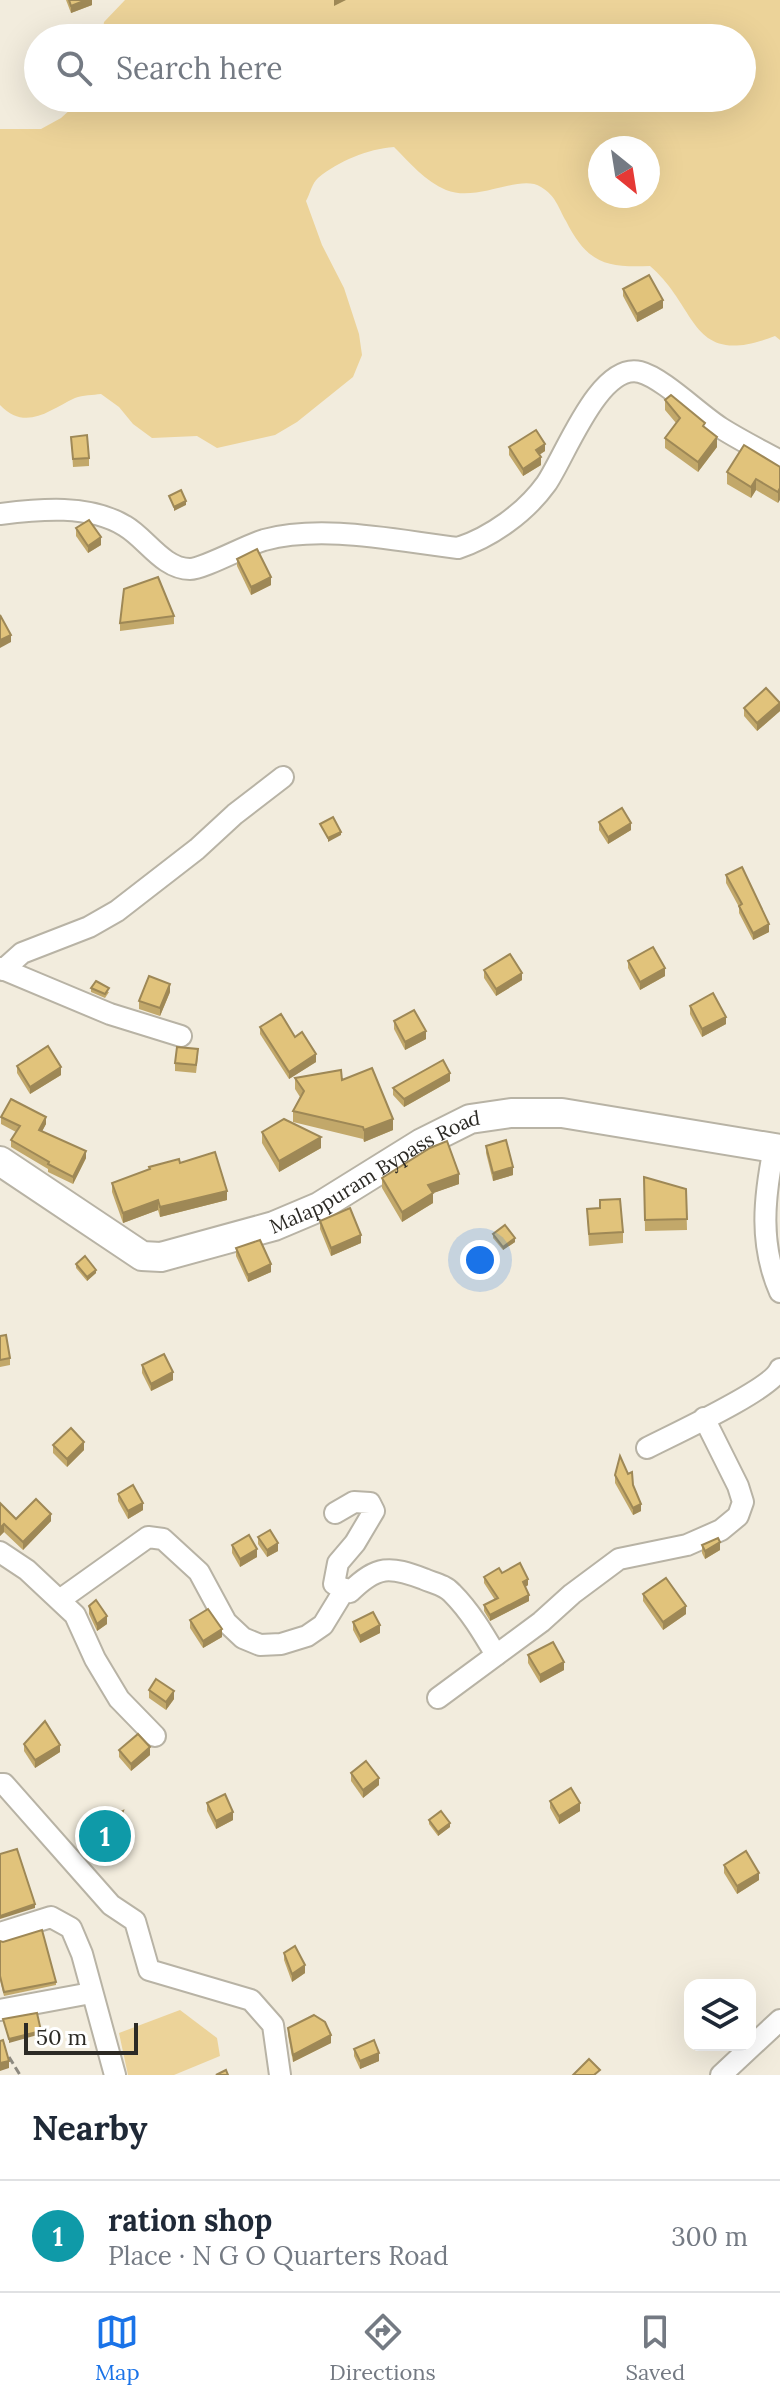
<!DOCTYPE html>
<meta charset="utf-8">
<style>
body{margin:0;font-family:Lora,serif;background:#f6f6f7;color:#1f2937}
.controls{position:absolute;right:24px;bottom:24px;display:grid;overflow:hidden;border-radius:16px;box-shadow:0 8px 32px #0002}
.controls button{width:72px;height:72px;display:grid;place-items:center;padding:0;border:0;border-bottom:2px solid #e0e1e3;background:#fff;color:#1f2937;font:40px sans-serif}
.compass{position:absolute;left:588px;top:136px;width:72px;height:72px;border-radius:50%;background:#fff;box-shadow:0 8px 32px #0002;rotate:150deg}
.scale{position:absolute;left:24px;bottom:20px;width:114px;box-sizing:border-box;padding-left:8px;border:4px solid #2c2a25;border-top:0;font-size:22px;line-height:28px;white-space:nowrap;color:#2c2a25;-webkit-text-stroke:6px #fff;paint-order:stroke}
.you{position:absolute;left:480px;top:1260px;width:28px;height:28px;margin:-20px;border:6px solid #fff;border-radius:50%;background:#1a73e8;box-shadow:0 0 0 12px #1a73e833}
.badge{display:grid;place-items:center;width:52px;height:52px;border-radius:50%;background:#1a73e8;color:#fff;font-size:26px;font-weight:700}
.pin{position:absolute;translate:-50% -50%;border:4px solid #fff;box-shadow:0 2px 8px #0006}
.list{margin:0;padding:0;list-style:none}
h2{display:flex;justify-content:space-between;align-items:center;height:104px;margin:0;padding:0 32px;font-size:34px}
h2 small{font-size:26px;font-weight:400;color:#747a83}
.list li{display:grid;grid-template-columns:52px 1fr auto;gap:24px;align-items:center;box-sizing:border-box;height:112px;padding:0 32px;border-top:2px solid #e0e1e3}
.list b{display:block;font-size:30px;white-space:nowrap}
.list p{margin:0;font-size:26px;white-space:nowrap;color:#747a83}
.list em{font-size:26px;font-style:normal;color:#747a83}
.icon{flex:none;width:44px;height:44px;fill:none;stroke:currentColor;stroke-width:2;stroke-linecap:round;stroke-linejoin:round}
.map{position:relative;flex:none;width:780px;height:2075px;overflow:hidden}
.search{position:absolute;background:#fff;box-shadow:0 8px 32px #0002;left:24px;right:24px;top:24px;height:88px;display:flex;align-items:center;gap:20px;box-sizing:border-box;padding:0 28px;border-radius:44px;color:#747a83;font-size:30px}
.sheet{height:216px;background:#fff}
nav{display:flex;justify-content:space-around;align-items:center;box-sizing:border-box;height:112px;border-top:2px solid #e0e1e3;background:#fff;font-size:22px;color:#747a83}
nav a{display:grid;justify-items:center;gap:4px}
nav .on{color:#1a73e8}
.map>svg:first-child{display:block}
</style>
<div class="map">
<svg width="780" height="2075" viewBox="0 0 780 2075">
<rect width="100%" height="100%" fill="#f2ecdd"/>
<!-- green -->
<g fill="#ecd399" fill-rule="evenodd">
<path d="M125 0H780V340L775 336C689 369 700 309 650 266 606 268 587 263 566 221 558 207 556 196 541 187 520 173 478 203 446 190 425 181 410 163 394 147 367 149 339 161 318 178 312 183 310 194 306 201L322 245 344 288 359 334 362 355 353 377 297 422 275 435 217 448 197 436 152 438 133 424 119 407 101 394C93 395 83 395 75 398 49 410 26 432 0 405V129H41L61 118 83 98H742V38H102L104 22ZM600 148H648V196H600Z"/>
<polygon points="180,2010 217,2038 220,2056 174,2075 128,2075 119,2033"/>
</g>
<g fill="none" stroke-linecap="round" stroke-linejoin="round">
<defs>
<g id="minor">
<path d="M0 514C40 509 89 504 125 526 146 538 163 569 190 569 203 569 247 545 264 540 324 524 397 541 458 548 491 537 525 513 546 484 565 457 599 362 640 372 663 378 699 414 721 428 740 440 760 450 780 461"/>
<polyline points="0,968 110,1014 181,1036"/>
<polyline points="3,970 22,953 89,927 117,911 197,849 235,814 283,777"/>
<path d="M774 1148C764 1198 759 1244 780 1292"/>
<path d="M647 1448C672 1435 771 1390 780 1369"/>
<path d="M335 1513 354 1502 370 1503 374 1511 355 1543 338 1563 334 1584 350 1592C377 1565 390 1566 424 1579 433 1583 445 1585 452 1593 470 1611 483 1633 496 1655"/>
<polyline points="0,1552 27,1570 75,1615 95,1659 119,1699 155,1736"/>
<polyline points="61,1599 148,1537 163,1539 199,1572 226,1622 243,1638 260,1645 281,1644 307,1636 323,1625 345,1589"/>
<polyline points="438,1698 541,1622 572,1594 619,1559 687,1545 721,1530 738,1516 743,1502 738,1486 704,1418"/>
<polyline points="0,1784 4,1784 111,1905 135,1921 149,1970 251,2000 273,2025 280,2075"/>
<polyline points="0,1933 51,1917 71,1928 82,1954 115,2075"/>
<polyline points="0,2010 91,1993"/>
<polyline points="721,2075 780,2020"/>
</g>
<g id="highway">
<path id="s1" d="M0 1161 142 1256 161 1257 274 1226 319 1207 422 1143 470 1119 511 1113H562L780 1149"/>
</g>
</defs>
<!-- minor casing -->
<use href="#minor" stroke="#b8b3a5" stroke-width="24"/>
<!-- highway casing -->
<use href="#highway" stroke="#b8b3a5" stroke-width="32"/>
<!-- path -->
<polyline stroke="#8d897f" stroke-width="3" stroke-dasharray="8 4" stroke-linecap="butt" points="9,2057 20,2075"/>
<!-- minor -->
<use href="#minor" stroke="#fff" stroke-width="20"/>
<!-- highway -->
<use href="#highway" stroke="#fff" stroke-width="28"/>
</g>
<!-- wall -->
<g fill="#c2a86a">
<polygon points="66,0 92,0 92,5 71,13"/>
<polygon points="623,289 663,308 637,322 623,296"/>
<polygon points="665,400 705,428 717,447 698,472 665,448 665,438 676,423 665,410"/>
<polygon points="71,437 89,458 89,466 73,467"/>
<polygon points="509,447 545,451 539,455 541,465 523,476 509,455"/>
<polygon points="780,467 778,503 756,490 751,498 727,484 727,472"/>
<polygon points="76,528 101,545 88,553 76,536"/>
<polygon points="237,559 271,585 251,595 237,566"/>
<polygon points="174,616 174,624 120,631 120,623"/>
<polygon points="780,703 780,711 757,731 744,716 744,708"/>
<polygon points="599,822 631,830 608,844 599,830"/>
<polygon points="726,875 769,932 753,940 739,913 739,907 726,883"/>
<polygon points="628,961 665,976 640,990 628,968"/>
<polygon points="484,970 522,980 496,996 484,978"/>
<polygon points="91,988 109,992 105,998 91,992"/>
<polygon points="170,992 160,1016 139,1009 139,1001"/>
<polygon points="690,1006 726,1024 702,1037 690,1014"/>
<polygon points="394,1021 426,1039 405,1050 394,1029"/>
<polygon points="260,1027 295,1037 316,1062 289,1079 260,1034"/>
<polygon points="198,1056 196,1073 175,1071 175,1063"/>
<polygon points="17,1066 61,1075 30,1094 17,1073"/>
<polygon points="295,1078 342,1080 393,1130 364,1142 363,1139 293,1122 293,1111 300,1097 295,1089"/>
<polygon points="450,1081 404,1107 393,1095 393,1088"/>
<polygon points="1,1117 46,1124 42,1131 86,1158 73,1184 48,1172 48,1169 11,1147 11,1140 16,1132 1,1124"/>
<polygon points="262,1132 321,1148 279,1172 262,1143"/>
<polygon points="486,1146 513,1175 493,1181 486,1153"/>
<polygon points="180,1163 227,1200 160,1217 158,1210 123,1223 112,1192 112,1183"/>
<polygon points="644,1177 686,1189 687,1230 645,1231"/>
<polygon points="382,1178 459,1184 433,1193 433,1203 402,1222 382,1188"/>
<polygon points="587,1209 623,1232 623,1243 589,1246"/>
<polygon points="320,1221 361,1243 331,1256 320,1229"/>
<polygon points="493,1234 515,1242 503,1250 493,1238"/>
<polygon points="236,1248 271,1272 248,1282 236,1256"/>
<polygon points="76,1264 96,1273 87,1281 76,1268"/>
<polygon points="0,1336 10,1358 10,1365 0,1367"/>
<polygon points="142,1365 173,1380 151,1391 142,1373"/>
<polygon points="53,1445 84,1450 67,1467 53,1453"/>
<polygon points="615,1475 633,1485 641,1511 633,1515 615,1483"/>
<polygon points="118,1494 143,1510 128,1519 118,1501"/>
<polygon points="0,1503 16,1519 51,1521 23,1550 4,1532 0,1536"/>
<polygon points="258,1537 278,1551 267,1557 258,1544"/>
<polygon points="232,1545 257,1557 240,1567 232,1553"/>
<polygon points="702,1545 720,1550 705,1559 702,1553"/>
<polygon points="502,1573 528,1585 525,1587 529,1601 490,1621 484,1611 484,1605 495,1600 484,1583 484,1577"/>
<polygon points="643,1594 686,1614 663,1630 643,1601"/>
<polygon points="89,1606 107,1624 97,1631 89,1614"/>
<polygon points="190,1620 222,1637 203,1648 190,1628"/>
<polygon points="353,1622 380,1633 360,1643 353,1630"/>
<polygon points="528,1655 564,1670 540,1683 528,1663"/>
<polygon points="149,1690 174,1699 166,1710 149,1698"/>
<polygon points="24,1744 60,1752 35,1768 24,1751"/>
<polygon points="119,1750 150,1755 131,1771 119,1757"/>
<polygon points="351,1773 379,1785 363,1798 351,1781"/>
<polygon points="550,1801 580,1811 559,1824 550,1808"/>
<polygon points="207,1803 233,1820 216,1829 207,1811"/>
<polygon points="123,1819 114,1849 102,1851 91,1833 91,1825"/>
<polygon points="429,1820 450,1827 438,1836 429,1824"/>
<polygon points="724,1865 759,1880 737,1894 724,1873"/>
<polygon points="0,1941 56,1982 56,1985 4,1996 0,1980"/>
<polygon points="284,1953 305,1973 292,1982 284,1960"/>
<polygon points="288,2028 331,2043 293,2062 288,2035"/>
<polygon points="354,2049 379,2061 360,2069 354,2056"/>
</g>
<!-- shaded-wall -->
<g fill="#9e8856">
<polygon points="86,0 92,0 92,5 71,13 71,6"/>
<polygon points="334,0 346,0 334,6"/>
<polygon points="663,300 663,308 637,322 637,314"/>
<polygon points="717,437 717,447 698,472 698,462"/>
<polygon points="545,444 545,451 536,457 536,450"/>
<polygon points="541,457 541,465 523,476 523,469"/>
<polygon points="756,479 756,490 751,498 751,487"/>
<polygon points="780,488 780,500 778,503 778,492"/>
<polygon points="186,501 186,505 174,511 174,507"/>
<polygon points="101,537 101,545 88,553 88,546"/>
<polygon points="271,577 271,585 251,595 251,587"/>
<polygon points="11,635 11,642 0,648 0,640"/>
<polygon points="780,703 780,711 757,731 757,723"/>
<polygon points="631,823 631,830 608,844 608,837"/>
<polygon points="341,832 341,835 328,842 328,838"/>
<polygon points="769,924 769,932 753,940 753,933"/>
<polygon points="665,968 665,976 640,990 640,982"/>
<polygon points="522,973 522,980 496,996 496,989"/>
<polygon points="170,984 170,992 160,1016 160,1008"/>
<polygon points="726,1017 726,1024 702,1037 702,1029"/>
<polygon points="426,1031 426,1039 405,1050 405,1042"/>
<polygon points="316,1054 316,1062 289,1079 289,1072"/>
<polygon points="61,1067 61,1075 30,1094 30,1087"/>
<polygon points="450,1073 450,1081 404,1107 404,1099"/>
<polygon points="46,1117 46,1124 39,1137 39,1130"/>
<polygon points="393,1119 393,1130 364,1142 364,1130"/>
<polygon points="321,1137 321,1148 279,1172 279,1161"/>
<polygon points="86,1151 86,1158 73,1184 73,1177"/>
<polygon points="513,1167 513,1175 493,1181 493,1173"/>
<polygon points="459,1174 459,1184 428,1195 428,1185"/>
<polygon points="227,1191 227,1200 160,1217 160,1207"/>
<polygon points="433,1193 433,1203 402,1222 402,1212"/>
<polygon points="158,1200 158,1210 123,1223 123,1213"/>
<polygon points="361,1235 361,1243 331,1256 331,1248"/>
<polygon points="515,1238 515,1242 503,1250 503,1247"/>
<polygon points="271,1264 271,1272 248,1282 248,1275"/>
<polygon points="96,1270 96,1273 87,1281 87,1277"/>
<polygon points="173,1372 173,1380 151,1391 151,1384"/>
<polygon points="84,1442 84,1450 67,1467 67,1459"/>
<polygon points="143,1503 143,1510 128,1519 128,1511"/>
<polygon points="641,1504 641,1511 633,1515 633,1508"/>
<polygon points="51,1514 51,1521 23,1550 23,1542"/>
<polygon points="4,1524 4,1532 0,1536 0,1528"/>
<polygon points="720,1542 720,1550 705,1559 705,1551"/>
<polygon points="278,1543 278,1551 267,1557 267,1550"/>
<polygon points="257,1549 257,1557 240,1567 240,1559"/>
<polygon points="528,1579 528,1585 523,1589 523,1582"/>
<polygon points="529,1595 529,1601 490,1621 490,1615"/>
<polygon points="686,1606 686,1614 663,1630 663,1622"/>
<polygon points="107,1616 107,1624 97,1631 97,1624"/>
<polygon points="380,1625 380,1633 360,1643 360,1636"/>
<polygon points="222,1629 222,1637 203,1648 203,1641"/>
<polygon points="564,1662 564,1670 540,1683 540,1675"/>
<polygon points="174,1691 174,1699 166,1710 166,1702"/>
<polygon points="60,1745 60,1752 35,1768 35,1760"/>
<polygon points="150,1747 150,1755 131,1771 131,1764"/>
<polygon points="379,1778 379,1785 363,1798 363,1790"/>
<polygon points="580,1803 580,1811 559,1824 559,1816"/>
<polygon points="123,1811 123,1819 114,1849 102,1851 102,1844"/>
<polygon points="233,1812 233,1820 216,1829 216,1821"/>
<polygon points="450,1823 450,1827 438,1836 438,1832"/>
<polygon points="759,1873 759,1880 737,1894 737,1886"/>
<polygon points="35,1904 35,1908 0,1919 0,1916"/>
<polygon points="305,1965 305,1973 292,1982 292,1974"/>
<polygon points="41,2031 41,2034 9,2043 9,2039"/>
<polygon points="331,2035 331,2043 293,2062 293,2055"/>
<polygon points="379,2053 379,2061 360,2069 360,2061"/>
<polygon points="9,2061 9,2068 0,2071 0,2063"/>
</g>
<!-- building -->
<g fill="#e1c37b" stroke="#9e8856" stroke-width="2">
<polygon points="69,0 86,0 71,6"/>
<polygon points="649,275 663,300 637,314 623,289"/>
<polygon points="671,395 705,423 703,426 717,437 698,462 665,438 680,418 665,400"/>
<polygon points="536,430 545,444 536,450 541,457 523,469 509,447"/>
<polygon points="87,435 89,458 73,459 71,437"/>
<polygon points="744,445 780,467 780,488 778,492 756,479 751,487 727,472"/>
<polygon points="181,490 186,501 174,507 169,496"/>
<polygon points="89,520 101,537 88,546 76,528"/>
<polygon points="257,549 271,577 251,587 237,559"/>
<polygon points="158,577 174,616 120,623 124,589"/>
<polygon points="0,615 11,635 0,640"/>
<polygon points="766,688 780,703 757,723 744,708"/>
<polygon points="622,808 631,823 608,837 599,822"/>
<polygon points="333,817 341,832 328,838 320,824"/>
<polygon points="742,867 769,924 753,933 739,906 742,904 726,875"/>
<polygon points="653,947 665,968 640,982 628,961"/>
<polygon points="510,954 522,973 496,989 484,970"/>
<polygon points="149,976 170,984 160,1008 139,1001"/>
<polygon points="96,981 109,988 105,994 91,988"/>
<polygon points="713,993 726,1017 702,1029 690,1006"/>
<polygon points="414,1010 426,1031 405,1042 394,1021"/>
<polygon points="281,1014 295,1037 302,1032 316,1054 289,1072 260,1027"/>
<polygon points="48,1046 61,1067 30,1087 17,1066"/>
<polygon points="177,1047 198,1049 196,1065 175,1063"/>
<polygon points="443,1060 450,1073 404,1099 393,1088"/>
<polygon points="372,1068 393,1119 364,1130 363,1127 293,1111 304,1091 295,1078 341,1070 342,1080"/>
<polygon points="11,1099 46,1117 39,1130 86,1151 73,1177 48,1164 49,1162 11,1140 20,1126 1,1117"/>
<polygon points="284,1119 321,1137 279,1161 262,1132"/>
<polygon points="506,1140 513,1167 493,1173 486,1146"/>
<polygon points="447,1141 459,1174 428,1185 433,1193 402,1212 382,1178 430,1148"/>
<polygon points="215,1152 227,1191 160,1207 158,1200 123,1213 112,1183 150,1169 149,1167 179,1159 180,1163"/>
<polygon points="644,1177 686,1189 687,1219 645,1220"/>
<polygon points="620,1199 623,1232 589,1234 587,1209 600,1208 600,1200"/>
<polygon points="350,1208 361,1235 331,1248 320,1221"/>
<polygon points="505,1225 515,1238 503,1247 493,1234"/>
<polygon points="260,1240 271,1264 248,1275 236,1248"/>
<polygon points="85,1256 96,1270 87,1277 76,1264"/>
<polygon points="6,1335 10,1358 0,1360 0,1336"/>
<polygon points="164,1354 173,1372 151,1384 142,1365"/>
<polygon points="71,1428 84,1442 67,1459 53,1445"/>
<polygon points="620,1456 628,1474 632,1472 633,1485 641,1504 633,1508 615,1475"/>
<polygon points="133,1485 143,1503 128,1511 118,1494"/>
<polygon points="36,1499 51,1514 23,1542 4,1524 0,1528 0,1503 16,1519"/>
<polygon points="270,1530 278,1543 267,1550 258,1537"/>
<polygon points="249,1535 257,1549 240,1559 232,1545"/>
<polygon points="718,1538 720,1542 705,1551 702,1545"/>
<polygon points="520,1563 528,1579 523,1582 529,1595 490,1615 484,1605 498,1598 484,1577 499,1568 502,1573"/>
<polygon points="666,1578 686,1606 663,1622 643,1594"/>
<polygon points="96,1600 107,1616 97,1624 89,1606"/>
<polygon points="208,1609 222,1629 203,1641 190,1620"/>
<polygon points="373,1612 380,1625 360,1636 353,1622"/>
<polygon points="553,1642 564,1662 540,1675 528,1655"/>
<polygon points="156,1679 174,1691 166,1702 149,1690"/>
<polygon points="45,1721 60,1745 35,1760 24,1744"/>
<polygon points="138,1734 150,1747 131,1764 119,1750"/>
<polygon points="366,1761 379,1778 363,1790 351,1773"/>
<polygon points="571,1788 580,1803 559,1816 550,1801"/>
<polygon points="225,1794 233,1812 216,1821 207,1803"/>
<polygon points="123,1811 114,1841 102,1844 91,1825"/>
<polygon points="441,1811 450,1823 438,1832 429,1820"/>
<polygon points="17,1849 35,1904 0,1916 0,1854"/>
<polygon points="746,1851 759,1873 737,1886 724,1865"/>
<polygon points="42,1930 56,1982 4,1992 0,1976 0,1941 3,1942"/>
<polygon points="295,1946 305,1965 292,1974 284,1953"/>
<polygon points="37,2013 41,2031 9,2039 3,2019"/>
<polygon points="314,2015 325,2022 331,2035 293,2055 288,2028"/>
<polygon points="3,2040 9,2061 0,2063 0,2041"/>
<polygon points="374,2040 379,2053 360,2061 354,2049"/>
<polygon points="589,2059 600,2070 594,2075 573,2075"/>
<polygon points="226,2070 228,2075 216,2075"/>
</g>
<g text-anchor="middle" stroke-width="8" stroke-linejoin="round" paint-order="stroke">
<!-- street labels -->
<g font-size="20" fill="#2c2a25" stroke="#fff">
<text dy="7" stroke="none"><textPath href="#s1" startOffset="422">Malappuram Bypass Road</textPath></text>
</g>
</g>
</svg>
<div class="controls">
<button><svg class="icon" aria-label="layers" viewBox="0 0 24 24"><path d="M12 4l9 5-9 5-9-5zM3 14l9 5 9-5"/></svg></button>
</div>
<svg class="compass" viewBox="-18 -18 36 36"><path d="M0-13l5 13h-10z" fill="#e53935"/><path d="M0 13l5-13h-10z" fill="#747a83"/></svg>
<div class="scale">50 m</div>
<div class="you"></div>
<div class="pin badge" style="left:105px;top:1836px;background:#0f9aa8">1</div>
<div class="search"><svg class="icon" aria-label="search" viewBox="0 0 24 24"><circle cx="10" cy="10" r="6"/><path d="M15 15l6 6"/></svg>Search here</div>
</div>
<section class="sheet">
<h2>Nearby<small></small></h2>
<ul class="list">
<li><span class="badge" style="background:#0f9aa8">1</span><div><b>ration shop</b><p>Place · N G O Quarters Road</p></div><em>300 m</em></li>
</ul>
</section>
<nav>
<a class="on"><svg class="icon" aria-label="map" viewBox="0 0 24 24"><path d="M3 6l6-2 6 2 6-2v14l-6 2-6-2-6 2zM9 4v14M15 6v14"/></svg>Map</a>
<a><svg class="icon" aria-label="directions" viewBox="0 0 24 24"><path d="M12 3l9 9-9 9-9-9zM9 14v-3h6M13 9l2 2-2 2"/></svg>Directions</a>
<a><svg class="icon" aria-label="saved" viewBox="0 0 24 24"><path d="M7 4h10v16l-5-4-5 4z"/></svg>Saved</a>
</nav>
